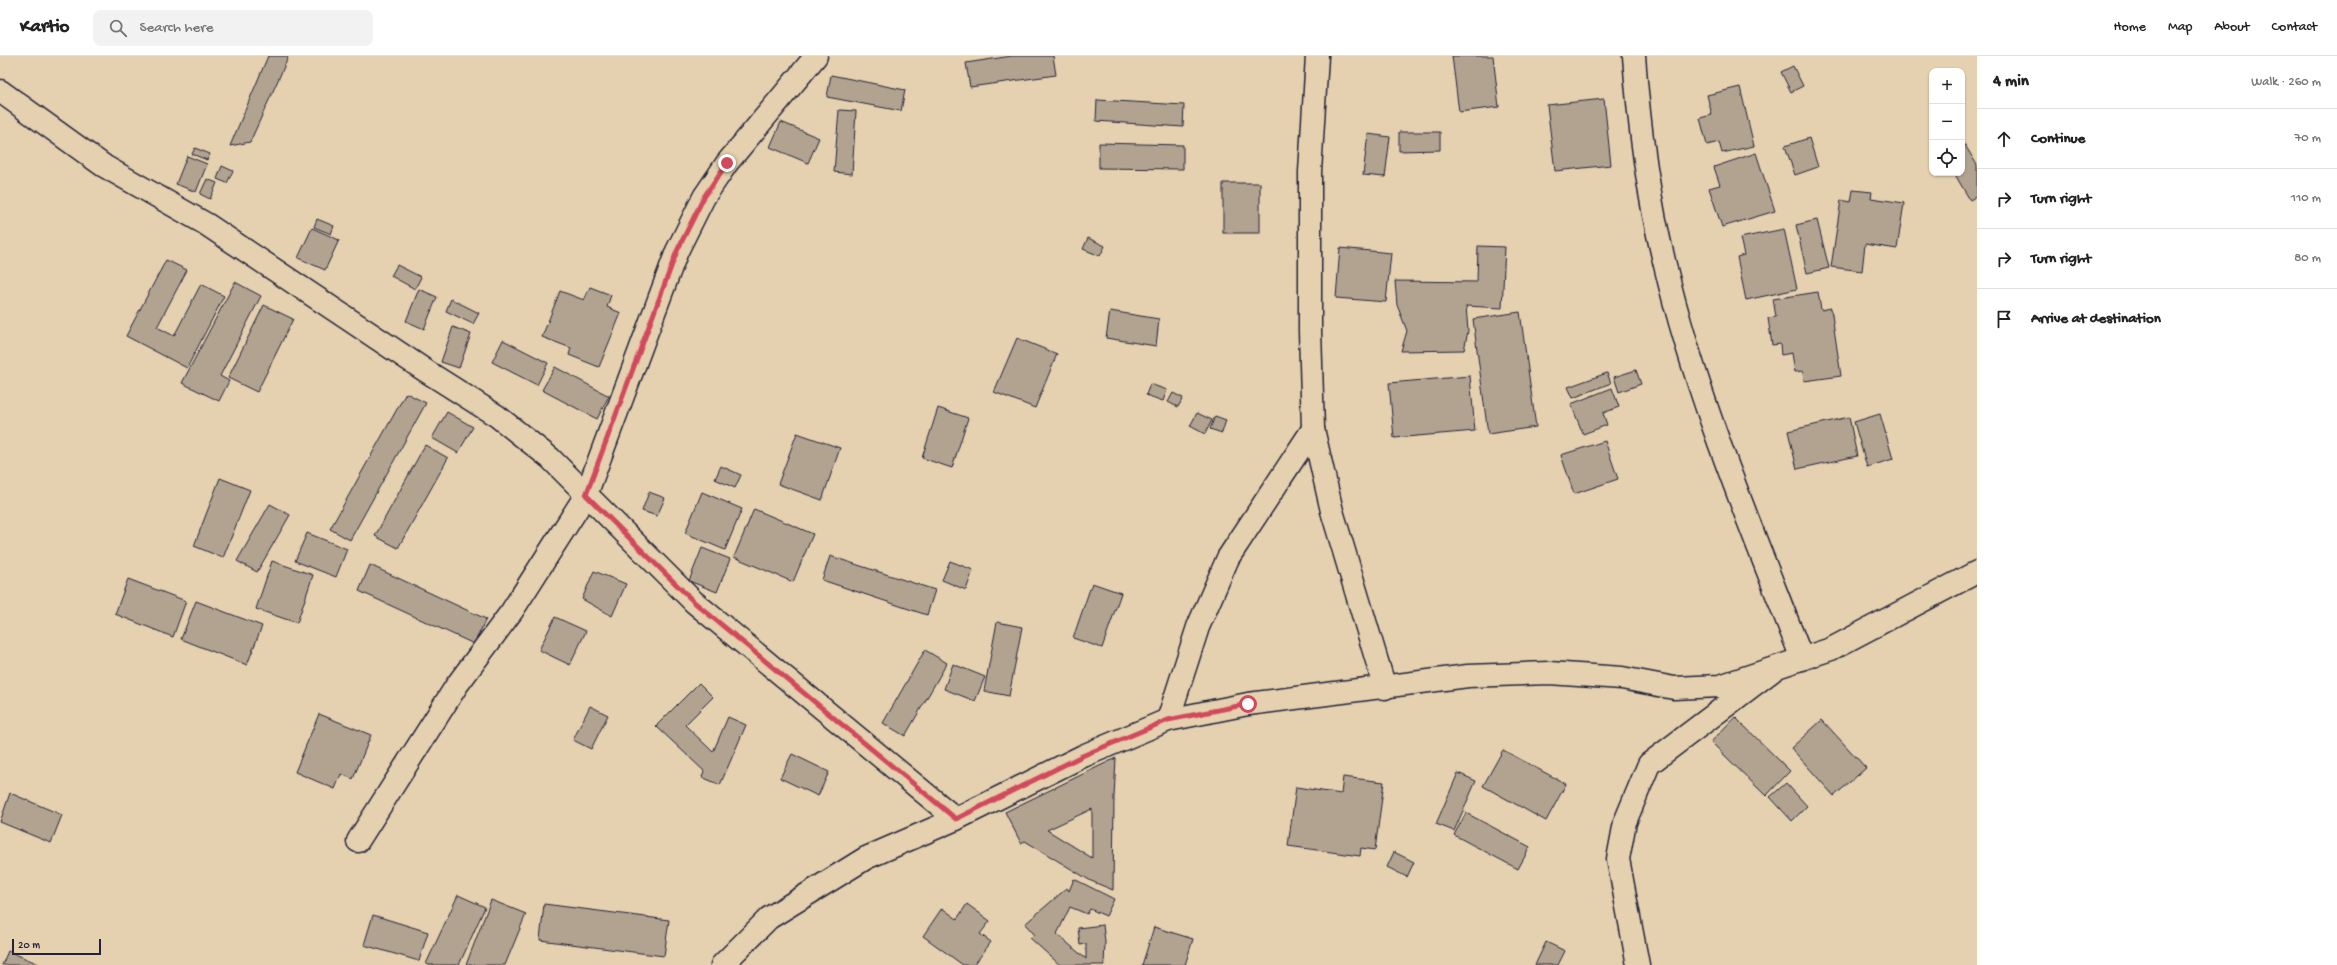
<!DOCTYPE html>
<meta charset="utf-8">
<style>
body{margin:0;font-family:"Gochi Hand",sans-serif;background:#f2f2f2;color:#222}
.controls{position:absolute;right:12px;top:12px;display:grid;overflow:hidden;border-radius:8px;box-shadow:0 1px 3px #0004}
.controls button{width:36px;height:36px;display:grid;place-items:center;padding:0;border:0;border-bottom:1px solid #e0e0e0;background:#fff;color:#222;font:20px sans-serif}
.scale{position:absolute;left:12px;bottom:10px;width:89px;box-sizing:border-box;padding-left:4px;border:2px solid #22223b;border-top:0;font-size:11px;line-height:14px;white-space:nowrap;color:#22223b;-webkit-text-stroke:3px #e5d1af;paint-order:stroke}
.stop{position:absolute;width:12px;height:12px;margin:-9px;border:3px solid #d1495b;border-radius:50%;background:#fff}
.stop.end{background:#d1495b;border-color:#fff;box-shadow:0 1px 4px #0008}
.list{margin:0;padding:0;list-style:none}
h2{display:flex;justify-content:space-between;align-items:center;height:52px;margin:0;padding:0 16px;font-size:17px}
h2 small{font-size:13px;font-weight:400;color:#767676}
.list li{display:grid;grid-template-columns:26px 1fr auto;gap:12px;align-items:center;box-sizing:border-box;height:60px;padding:0 16px;border-top:1px solid #e0e0e0}
.list b{display:block;font-size:15px;white-space:nowrap}
.list em{font-size:13px;font-style:normal;color:#767676}
.icon{flex:none;width:22px;height:22px;fill:none;stroke:currentColor;stroke-width:2;stroke-linecap:round;stroke-linejoin:round}
.map{position:relative;flex:none;width:1977px;height:909px;overflow:hidden}
header{display:flex;align-items:center;gap:24px;box-sizing:border-box;height:56px;padding:0 20px;background:#fff;border-bottom:1px solid #e0e0e0}
header strong{font-size:19px}
nav{display:flex;gap:22px;margin-inline-start:auto;font-size:14px}
.search{width:280px;height:36px;background:#f2f2f2;display:flex;align-items:center;gap:10px;box-sizing:border-box;padding:0 14px;border-radius:8px;color:#767676;font-size:15px}
main{display:flex}
aside{flex:1;background:#fff}
.map>svg:first-child{display:block}
</style>
<header>
<strong>Kartio</strong>
<div class="search"><svg class="icon" aria-label="search" viewBox="0 0 24 24"><circle cx="10" cy="10" r="6"/><path d="M15 15l6 6"/></svg>Search here</div>
<nav><a>Home</a><a>Map</a><a>About</a><a>Contact</a></nav>
</header>
<main>
<div class="map">
<svg width="1977" height="909" viewBox="0 0 1977 909">
<rect width="100%" height="100%" fill="#e5d1af"/>
<filter id="ink" filterUnits="userSpaceOnUse"><feTurbulence type="fractalNoise" baseFrequency=".025" numOctaves="2"/><feDisplacementMap in="SourceGraphic" scale="8" xChannelSelector="R" yChannelSelector="G"/><feConvolveMatrix kernelMatrix="1 2 1 2 8 2 1 2 1" color-interpolation-filters="sRGB"/></filter>
<g filter="url(#ink)">
<!-- building -->
<g fill="#b2a391" stroke="#22223b" fill-rule="evenodd">
<polygon points="268,0 286,0 288,2 250,86 230,90"/>
<polygon points="1012,0 1053,0 1056,19 970,31 966,7"/>
<polygon points="1452,0 1493,0 1499,51 1459,56"/>
<polygon points="1793,10 1803,30 1791,36 1781,16"/>
<polygon points="831,19 905,34 901,55 827,41"/>
<polygon points="1740,31 1754,90 1722,97 1719,86 1707,89 1700,62 1712,59 1707,39"/>
<polygon points="1604,43 1611,109 1555,115 1547,49"/>
<polygon points="1097,44 1184,49 1183,71 1096,65"/>
<polygon points="839,54 856,55 852,118 834,116"/>
<polygon points="781,66 819,82 808,107 770,91"/>
<polygon points="1399,76 1440,76 1440,94 1399,95"/>
<polygon points="1368,78 1390,81 1385,121 1363,119"/>
<polygon points="1809,82 1818,111 1795,119 1785,90"/>
<polygon points="1962,84 1977,109 1977,140 1970,144 1954,117 1962,117"/>
<polygon points="1099,87 1183,89 1183,113 1099,112"/>
<polygon points="195,92 210,98 207,104 192,98"/>
<polygon points="1756,97 1775,155 1722,171 1709,132 1720,129 1714,111"/>
<polygon points="187,100 207,108 196,136 176,128"/>
<polygon points="222,110 233,115 227,127 217,123"/>
<polygon points="207,123 217,127 210,143 200,138"/>
<rect x="1223" y="127" width="37" height="50"/>
<polygon points="1853,134 1872,136 1871,142 1904,147 1897,193 1865,188 1862,215 1831,211 1841,144 1851,146"/>
<polygon points="317,163 334,170 331,178 314,171"/>
<polygon points="1817,164 1829,212 1807,217 1796,169"/>
<polygon points="312,172 339,184 325,214 298,202"/>
<polygon points="1784,173 1797,233 1746,244 1737,201 1744,199 1740,182"/>
<polygon points="1088,182 1105,190 1100,200 1083,193"/>
<polygon points="1478,190 1505,191 1502,252 1466,250 1468,275 1464,294 1401,295 1407,275 1397,249 1395,225 1477,226"/>
<polygon points="1340,192 1391,197 1386,246 1336,242"/>
<polygon points="166,204 187,214 157,271 174,280 201,228 224,240 187,312 126,280"/>
<polygon points="397,209 421,221 415,233 391,220"/>
<polygon points="235,226 261,240 220,320 229,325 219,345 182,327"/>
<polygon points="590,231 611,239 607,251 621,257 599,311 569,299 571,292 542,281 560,235 584,244"/>
<polygon points="419,233 437,241 424,273 406,265"/>
<polygon points="1818,236 1821,254 1831,252 1841,320 1804,325 1803,315 1795,316 1792,297 1781,299 1780,288 1772,289 1768,262 1776,261 1773,243"/>
<polygon points="451,243 479,257 473,268 446,255"/>
<polygon points="264,249 293,263 257,336 228,322"/>
<polygon points="1110,255 1159,263 1156,290 1106,282"/>
<polygon points="1520,256 1536,371 1488,378 1473,263"/>
<polygon points="453,271 471,278 459,312 441,306"/>
<polygon points="1017,282 1057,298 1035,352 994,336"/>
<polygon points="503,284 548,307 537,329 492,306"/>
<polygon points="555,311 609,340 597,363 542,334"/>
<polygon points="1636,314 1641,328 1619,336 1614,321"/>
<polygon points="1607,317 1611,327 1573,342 1568,331"/>
<polygon points="1470,320 1475,375 1394,382 1389,327"/>
<polygon points="1150,328 1167,334 1163,345 1146,339"/>
<polygon points="1612,332 1619,351 1603,357 1607,369 1583,378 1571,348"/>
<polygon points="406,337 426,347 350,484 330,473"/>
<polygon points="1173,337 1183,342 1178,351 1168,346"/>
<polygon points="938,352 968,362 952,412 922,402"/>
<polygon points="447,356 473,371 458,397 432,382"/>
<polygon points="1197,357 1212,364 1205,378 1190,370"/>
<polygon points="1880,358 1893,403 1867,411 1854,366"/>
<polygon points="1215,360 1226,364 1222,377 1210,373"/>
<polygon points="1849,361 1857,400 1797,413 1788,375"/>
<polygon points="797,377 840,392 822,444 778,428"/>
<polygon points="1605,385 1618,423 1574,438 1561,399"/>
<polygon points="425,389 448,402 398,492 375,480"/>
<polygon points="721,410 741,419 735,432 715,423"/>
<polygon points="220,422 250,434 223,502 194,490"/>
<polygon points="649,436 665,442 657,460 642,455"/>
<polygon points="702,436 742,453 725,494 685,477"/>
<polygon points="270,448 290,459 257,516 237,505"/>
<polygon points="754,453 813,478 793,526 734,501"/>
<polygon points="307,477 347,493 336,521 295,505"/>
<polygon points="702,492 730,503 717,536 689,525"/>
<polygon points="830,500 935,534 927,559 822,524"/>
<polygon points="272,505 313,519 297,567 256,553"/>
<polygon points="950,505 973,514 966,534 942,524"/>
<polygon points="370,509 486,563 474,588 359,535"/>
<polygon points="594,515 626,528 612,560 582,543"/>
<polygon points="128,523 186,545 173,581 115,558"/>
<polygon points="1092,527 1121,537 1102,592 1073,582"/>
<polygon points="196,545 262,570 247,609 181,583"/>
<polygon points="555,561 586,575 570,609 539,594"/>
<polygon points="997,566 1022,571 1009,640 984,635"/>
<polygon points="925,594 947,607 905,680 883,667"/>
<polygon points="953,608 985,621 975,645 944,633"/>
<polygon points="699,627 713,641 685,669 713,696 728,661 746,669 720,729 702,721 704,715 656,670"/>
<polygon points="590,650 608,659 591,693 573,684"/>
<polygon points="319,658 371,679 353,723 341,718 335,733 295,716"/>
<polygon points="1735,661 1790,715 1766,740 1711,686"/>
<polygon points="1822,664 1866,712 1834,740 1791,692"/>
<polygon points="1503,694 1566,728 1546,765 1483,730"/>
<polygon points="792,698 829,716 818,740 780,722"/>
<path d="M1116 702 1114 742 1113 834 1091 825 1025 785 1021 787 1005 756ZM1092 753V802L1047 774Z"/>
<polygon points="1458,717 1476,725 1454,775 1436,768"/>
<polygon points="1343,721 1384,726 1375,794 1361,792 1360,800 1288,790 1296,731 1341,738"/>
<polygon points="1786,727 1807,750 1792,765 1770,741"/>
<polygon points="10,737 62,759 51,787 0,766"/>
<polygon points="1466,757 1530,791 1518,813 1454,779"/>
<polygon points="1394,796 1414,806 1407,821 1387,811"/>
<polygon points="1074,823 1114,843 1106,860 1090,853 1087,858 1070,851 1057,878 1086,903 1086,888 1080,889 1078,872 1103,869 1105,886 1104,909 1060,909 1030,882 1034,878 1025,868 1067,832 1069,835"/>
<polygon points="458,839 485,851 459,909 429,909 426,908"/>
<polygon points="491,844 526,858 505,909 466,909"/>
<polygon points="544,848 669,864 664,900 540,884"/>
<polygon points="967,848 990,865 980,878 991,886 974,909 963,909 923,880 942,852 957,863"/>
<polygon points="373,859 428,876 419,905 364,889"/>
<polygon points="1154,871 1193,883 1185,909 1142,909"/>
<polygon points="1546,886 1565,895 1558,909 1535,909"/>
<polygon points="8,895 41,909 2,909"/>
</g>
<g fill="none" stroke-linecap="round" stroke-linejoin="round">
<defs>
<g id="street">
<polyline points="1317,0 1310,116 1310,275 1313,373 1332,455 1385,632"/>
<path d="M1634 0C1639 70 1648 141 1665 209 1697 344 1752 473 1802 603"/>
<polyline points="0,35 104,110 206,168 426,315 497,360 550,402 694,546 956,763"/>
<polyline points="1168,664 1198,571 1228,502 1313,373"/>
<polyline points="358,785 457,629 512,555 586,439 677,195 704,141 727,107 816,0"/>
<polyline points="1638,909 1618,803 1625,766 1649,708 1772,615"/>
</g>
<polyline id="secondary" points="722,909 769,862 866,802 956,763 1083,700 1168,664 1248,648 1468,620 1549,617 1622,622 1674,632 1720,630 1831,593 1977,516"/>
</defs>
<!-- street casing -->
<use href="#street" stroke="#22223b" stroke-width="25"/>
<!-- secondary casing -->
<use href="#secondary" stroke="#22223b" stroke-width="25"/>
<!-- street -->
<use href="#street" stroke="#e5d1af" stroke-width="22"/>
<!-- secondary -->
<use href="#secondary" stroke="#e5d1af" stroke-width="22"/>
</g>
</g>
<g fill="none" stroke-linecap="round" stroke-linejoin="round" filter="url(#ink)">
<!-- route -->
<polyline stroke="#d1495b" stroke-width="5" points="727,107 704,141 677,195 586,439 694,546 956,763 1082,700 1168,664 1248,648"/>
</g>
</svg>
<div class="controls">
<button>+</button>
<button>−</button>
<button><svg class="icon" aria-label="locate" viewBox="0 0 24 24"><circle cx="12" cy="12" r="6"/><path d="M12 2v4M12 18v4M2 12h4M18 12h4"/></svg></button>
</div>
<div class="scale">20 m</div>
<div class="stop" style="left:1248px;top:648px"></div>
<div class="stop end" style="left:727px;top:107px"></div>
</div>
<aside>
<h2>4 min<small>Walk · 260 m</small></h2>
<ul class="list">
<li><svg class="icon" aria-label="ahead" viewBox="0 0 24 24"><path d="M12 20V5M6 11l6-6 6 6"/></svg><div><b>Continue</b></div><em>70 m</em></li>
<li><svg class="icon" aria-label="right" viewBox="0 0 24 24"><path d="M7 20v-9h11M14 6l5 5-5 5"/></svg><div><b>Turn right</b></div><em>110 m</em></li>
<li><svg class="icon" aria-label="right" viewBox="0 0 24 24"><path d="M7 20v-9h11M14 6l5 5-5 5"/></svg><div><b>Turn right</b></div><em>80 m</em></li>
<li><svg class="icon" aria-label="arrive" viewBox="0 0 24 24"><path d="M6 21V4h12l-3 4 3 4H6"/></svg><div><b>Arrive at destination</b></div></li>
</ul>
</aside>
</main>
